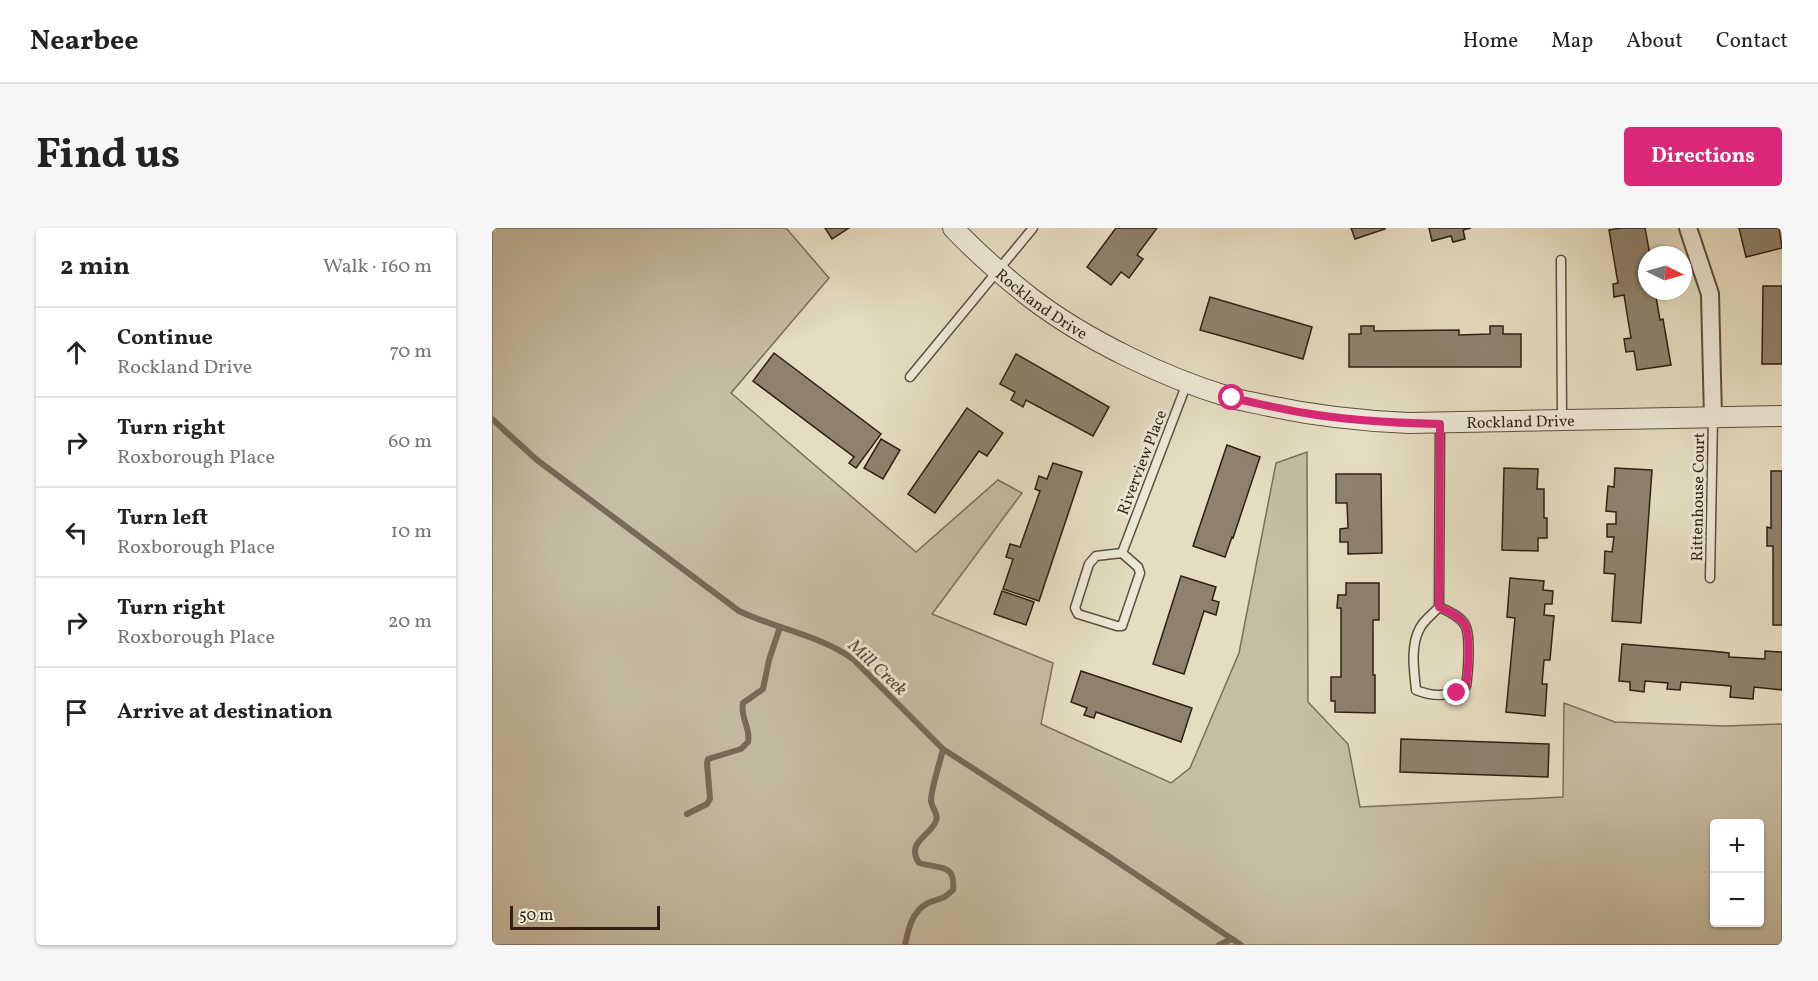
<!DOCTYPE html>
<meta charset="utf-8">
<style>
body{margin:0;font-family:Vollkorn,serif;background:#f6f6f6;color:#222}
.controls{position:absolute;right:18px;bottom:18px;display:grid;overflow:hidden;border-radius:6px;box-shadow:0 2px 4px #0004}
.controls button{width:54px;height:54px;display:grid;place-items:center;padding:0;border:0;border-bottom:2px solid #e0e0e0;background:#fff;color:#222;font:30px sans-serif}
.compass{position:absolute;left:1146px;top:18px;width:54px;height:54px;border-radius:50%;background:#fff;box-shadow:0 2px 4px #0004;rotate:95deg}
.scale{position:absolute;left:18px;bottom:15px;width:150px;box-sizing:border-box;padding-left:6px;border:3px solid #301f12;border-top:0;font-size:16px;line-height:21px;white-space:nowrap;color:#301f12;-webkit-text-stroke:4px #eee9d7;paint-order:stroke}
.stop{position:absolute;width:18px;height:18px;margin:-14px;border:4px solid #db2777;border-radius:50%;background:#fff}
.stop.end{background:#db2777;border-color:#fff;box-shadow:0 2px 6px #0008}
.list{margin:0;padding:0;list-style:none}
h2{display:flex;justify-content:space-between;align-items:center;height:78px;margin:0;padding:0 24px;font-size:26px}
h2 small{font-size:20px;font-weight:400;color:#767676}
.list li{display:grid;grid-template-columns:39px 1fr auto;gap:18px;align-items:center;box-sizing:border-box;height:90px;padding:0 24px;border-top:2px solid #e0e0e0}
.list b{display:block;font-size:22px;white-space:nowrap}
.list p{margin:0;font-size:20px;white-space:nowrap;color:#767676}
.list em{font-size:20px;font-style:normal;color:#767676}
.icon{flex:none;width:33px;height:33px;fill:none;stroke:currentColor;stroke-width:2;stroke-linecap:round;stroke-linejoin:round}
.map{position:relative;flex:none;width:1290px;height:717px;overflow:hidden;border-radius:6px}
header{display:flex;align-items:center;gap:36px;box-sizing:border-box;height:84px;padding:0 30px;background:#fff;border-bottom:2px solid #e0e0e0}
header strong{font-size:28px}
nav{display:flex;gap:33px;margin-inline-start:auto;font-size:21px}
.intro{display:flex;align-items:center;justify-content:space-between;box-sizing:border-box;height:144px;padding:0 36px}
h1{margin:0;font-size:42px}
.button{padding:15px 27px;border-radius:6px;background:#db2777;color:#fff;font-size:21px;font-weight:700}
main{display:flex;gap:36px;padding:0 36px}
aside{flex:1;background:#fff;border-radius:6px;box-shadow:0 2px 4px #0004}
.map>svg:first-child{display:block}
</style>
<header>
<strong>Nearbee</strong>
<nav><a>Home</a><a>Map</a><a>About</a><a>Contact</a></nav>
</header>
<div class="intro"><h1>Find us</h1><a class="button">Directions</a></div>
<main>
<aside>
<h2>2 min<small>Walk · 160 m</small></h2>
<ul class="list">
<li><svg class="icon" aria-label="ahead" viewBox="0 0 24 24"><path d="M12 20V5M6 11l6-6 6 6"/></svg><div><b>Continue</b><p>Rockland Drive</p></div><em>70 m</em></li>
<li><svg class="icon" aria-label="right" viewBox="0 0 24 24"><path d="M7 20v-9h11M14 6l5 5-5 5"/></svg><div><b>Turn right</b><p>Roxborough Place</p></div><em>60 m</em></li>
<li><svg class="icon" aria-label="left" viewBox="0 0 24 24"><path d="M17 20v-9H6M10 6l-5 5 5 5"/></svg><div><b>Turn left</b><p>Roxborough Place</p></div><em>10 m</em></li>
<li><svg class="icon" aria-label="right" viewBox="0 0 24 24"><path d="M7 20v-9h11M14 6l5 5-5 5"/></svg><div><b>Turn right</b><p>Roxborough Place</p></div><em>20 m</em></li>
<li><svg class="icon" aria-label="arrive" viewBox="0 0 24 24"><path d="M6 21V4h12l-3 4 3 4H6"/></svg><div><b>Arrive at destination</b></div></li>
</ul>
</aside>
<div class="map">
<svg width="1290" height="717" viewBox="0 0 1290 717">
<rect width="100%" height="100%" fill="#e5ddc2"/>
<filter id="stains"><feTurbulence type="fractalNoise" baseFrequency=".00333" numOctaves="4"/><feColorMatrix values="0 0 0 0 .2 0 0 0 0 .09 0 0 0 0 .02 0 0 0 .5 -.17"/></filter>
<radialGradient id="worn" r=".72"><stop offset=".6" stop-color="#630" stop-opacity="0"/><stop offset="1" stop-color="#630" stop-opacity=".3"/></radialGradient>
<!-- green -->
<path fill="#c6bda4" stroke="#7b6e5b" stroke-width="1.5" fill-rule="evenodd" d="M0 0H294L337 50 239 165 424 324 506 252 530 265 440 386 561 435 549 496 679 555 698 540 747 425 784 235 815 224 816 474 856 516 868 579 1071 569 1072 475 1123 494 1233 498 1290 496V717H0ZM1222 596H1268V694H1222Z"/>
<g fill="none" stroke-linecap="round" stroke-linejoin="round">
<!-- stream -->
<g stroke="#776a58" stroke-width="6">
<path d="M0 191 45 232 247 383C284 401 328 407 361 431L451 521 615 627 749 717"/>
<path d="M195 586 215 576 218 571 215 535 216 531 249 521 256 514C259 500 248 490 251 475L271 461 277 432 288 399"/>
<path d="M413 717C416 702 420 683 436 675 448 670 451 672 461 662 464 635 447 641 427 635 414 615 436 609 443 595 448 587 440 581 439 573 439 560 448 535 451 521"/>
<polyline points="727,717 740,711"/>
</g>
</g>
<!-- building -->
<g fill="#8e826e" stroke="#301f12" stroke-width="1.5">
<polygon points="333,0 357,0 340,11"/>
<polygon points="624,0 665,0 645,27 651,31 637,50 629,44 619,57 595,39"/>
<polygon points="859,0 892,0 893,1 863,11"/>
<polygon points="937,0 979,0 971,2 973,11 961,14 959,8 940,13"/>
<polygon points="1130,0 1153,0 1158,27 1155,27 1155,63 1163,63 1168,92 1171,91 1179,137 1145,142 1142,123 1134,124 1132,111 1139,110 1132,67 1122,69 1121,56 1126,55 1117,2"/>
<polygon points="1247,0 1287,0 1290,20 1254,29"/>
<polygon points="1271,58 1290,58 1290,136 1270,136"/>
<polygon points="718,69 820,99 811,131 708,102"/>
<polygon points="869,98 882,98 882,103 967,102 967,107 998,106 998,98 1011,98 1011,106 1029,106 1029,139 857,139 857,106 869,106"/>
<polygon points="282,125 389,206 364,240 357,235 362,229 261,153"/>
<polygon points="524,126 617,179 601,208 534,172 531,179 519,172 523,164 508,156"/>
<polygon points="475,180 511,205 495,228 487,223 443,285 416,266"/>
<polygon points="389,211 408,222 391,251 372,240"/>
<polygon points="735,217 768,229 741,310 740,309 733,329 701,318"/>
<polygon points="561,235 590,244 547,373 511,361 521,331 514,329 518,316 528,319 548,263 543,261 547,248 555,251"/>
<polygon points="1012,240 1046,241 1045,261 1052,261 1052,290 1055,290 1055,310 1046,310 1046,323 1010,322"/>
<polygon points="1123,240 1160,242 1149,395 1120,393 1123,346 1112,345 1113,323 1120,324 1122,309 1115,309 1115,296 1124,296 1124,284 1114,283 1116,258 1122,259"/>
<polygon points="1279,243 1290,243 1290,397 1281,397 1281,318 1275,318 1275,299 1279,300"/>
<polygon points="844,246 889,246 890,325 856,326 856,314 848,314 848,301 856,300 855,275 844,275"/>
<polygon points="689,348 724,359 720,372 727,374 724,387 712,383 692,446 661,436"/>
<polygon points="1018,350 1052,353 1051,362 1061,363 1060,376 1053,376 1052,387 1062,388 1058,432 1052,432 1050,456 1055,456 1053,488 1014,484 1023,390 1015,389"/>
<polygon points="854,355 887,355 887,392 881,392 881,447 883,447 883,485 843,484 843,473 839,473 839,449 849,449 849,380 845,380 846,367 854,367"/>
<polygon points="510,363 542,374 534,397 502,386"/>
<polygon points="1130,416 1219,423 1237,425 1237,429 1273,431 1273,423 1290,424 1290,462 1262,459 1261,471 1238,469 1239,458 1189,454 1188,462 1175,461 1176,455 1153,453 1152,464 1138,462 1138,454 1127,453"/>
<polygon points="589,443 700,480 689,514 604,484 602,490 592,487 595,480 579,474"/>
<polygon points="909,511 1057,516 1056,549 908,544"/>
</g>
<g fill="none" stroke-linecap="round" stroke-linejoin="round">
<defs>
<g id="service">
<polyline points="1069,32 1070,193"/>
<polyline points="418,149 541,0"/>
<polyline points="630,325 646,339 648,345 630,398 625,398 586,386 583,380 597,336 604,328 630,325 695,155"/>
<polyline points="1218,350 1221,190"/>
<path d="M947 379C956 383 968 388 973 397 979 407 976 446 974 458 959 469 941 469 924 462 922 442 918 418 928 400 932 392 941 386 947 379L948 196"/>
</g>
<polyline id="minor" points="1196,0 1218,66 1221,190"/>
<g id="tertiary">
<path id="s1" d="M461 0C485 25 511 48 539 70 594 112 671 149 737 169 750 173 764 175 777 178 824 188 870 193 917 195L1290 188"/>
</g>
</defs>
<!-- service casing -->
<use href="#service" stroke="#5d4e3e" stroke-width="11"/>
<!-- minor casing -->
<use href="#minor" stroke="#5d4e3e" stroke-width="20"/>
<!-- tertiary casing -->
<use href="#tertiary" stroke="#5d4e3e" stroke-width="22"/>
<!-- service -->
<use href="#service" stroke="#eee9d7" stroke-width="8"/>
<!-- minor -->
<use href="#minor" stroke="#eee9d7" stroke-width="16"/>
<!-- tertiary -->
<use href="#tertiary" stroke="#eee9d7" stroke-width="20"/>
</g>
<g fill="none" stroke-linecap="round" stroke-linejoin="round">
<!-- route -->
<path stroke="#db2777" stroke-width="8" d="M740 170C764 175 788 181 813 185 857 193 903 195 948 196L947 379C956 383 968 388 973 397 979 407 976 446 974 458L965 465"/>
</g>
<g text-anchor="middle" stroke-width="6" stroke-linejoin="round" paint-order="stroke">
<!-- street labels -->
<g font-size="16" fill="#301f12" stroke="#eee9d7">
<text dy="6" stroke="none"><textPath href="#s1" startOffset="117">Rockland Drive</textPath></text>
<text dy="6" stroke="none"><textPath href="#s1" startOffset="621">Rockland Drive</textPath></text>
<text transform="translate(649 234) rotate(-69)" y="6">Riverview Place</text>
<text transform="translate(1205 269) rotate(-89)" y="6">Rittenhouse Court</text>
</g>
<!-- water labels -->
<g font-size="18" font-style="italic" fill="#5a4b3b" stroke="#eee9d7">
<text transform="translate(386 439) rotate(43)" y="6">Mill Creek</text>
</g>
</g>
<rect width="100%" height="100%" filter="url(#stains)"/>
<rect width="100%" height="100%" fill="url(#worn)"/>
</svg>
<div class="controls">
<button>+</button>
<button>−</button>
</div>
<svg class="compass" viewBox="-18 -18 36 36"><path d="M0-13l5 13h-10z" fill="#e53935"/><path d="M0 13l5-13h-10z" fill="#767676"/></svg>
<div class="scale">50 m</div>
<div class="stop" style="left:740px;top:170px"></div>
<div class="stop end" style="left:965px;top:465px"></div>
</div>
</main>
